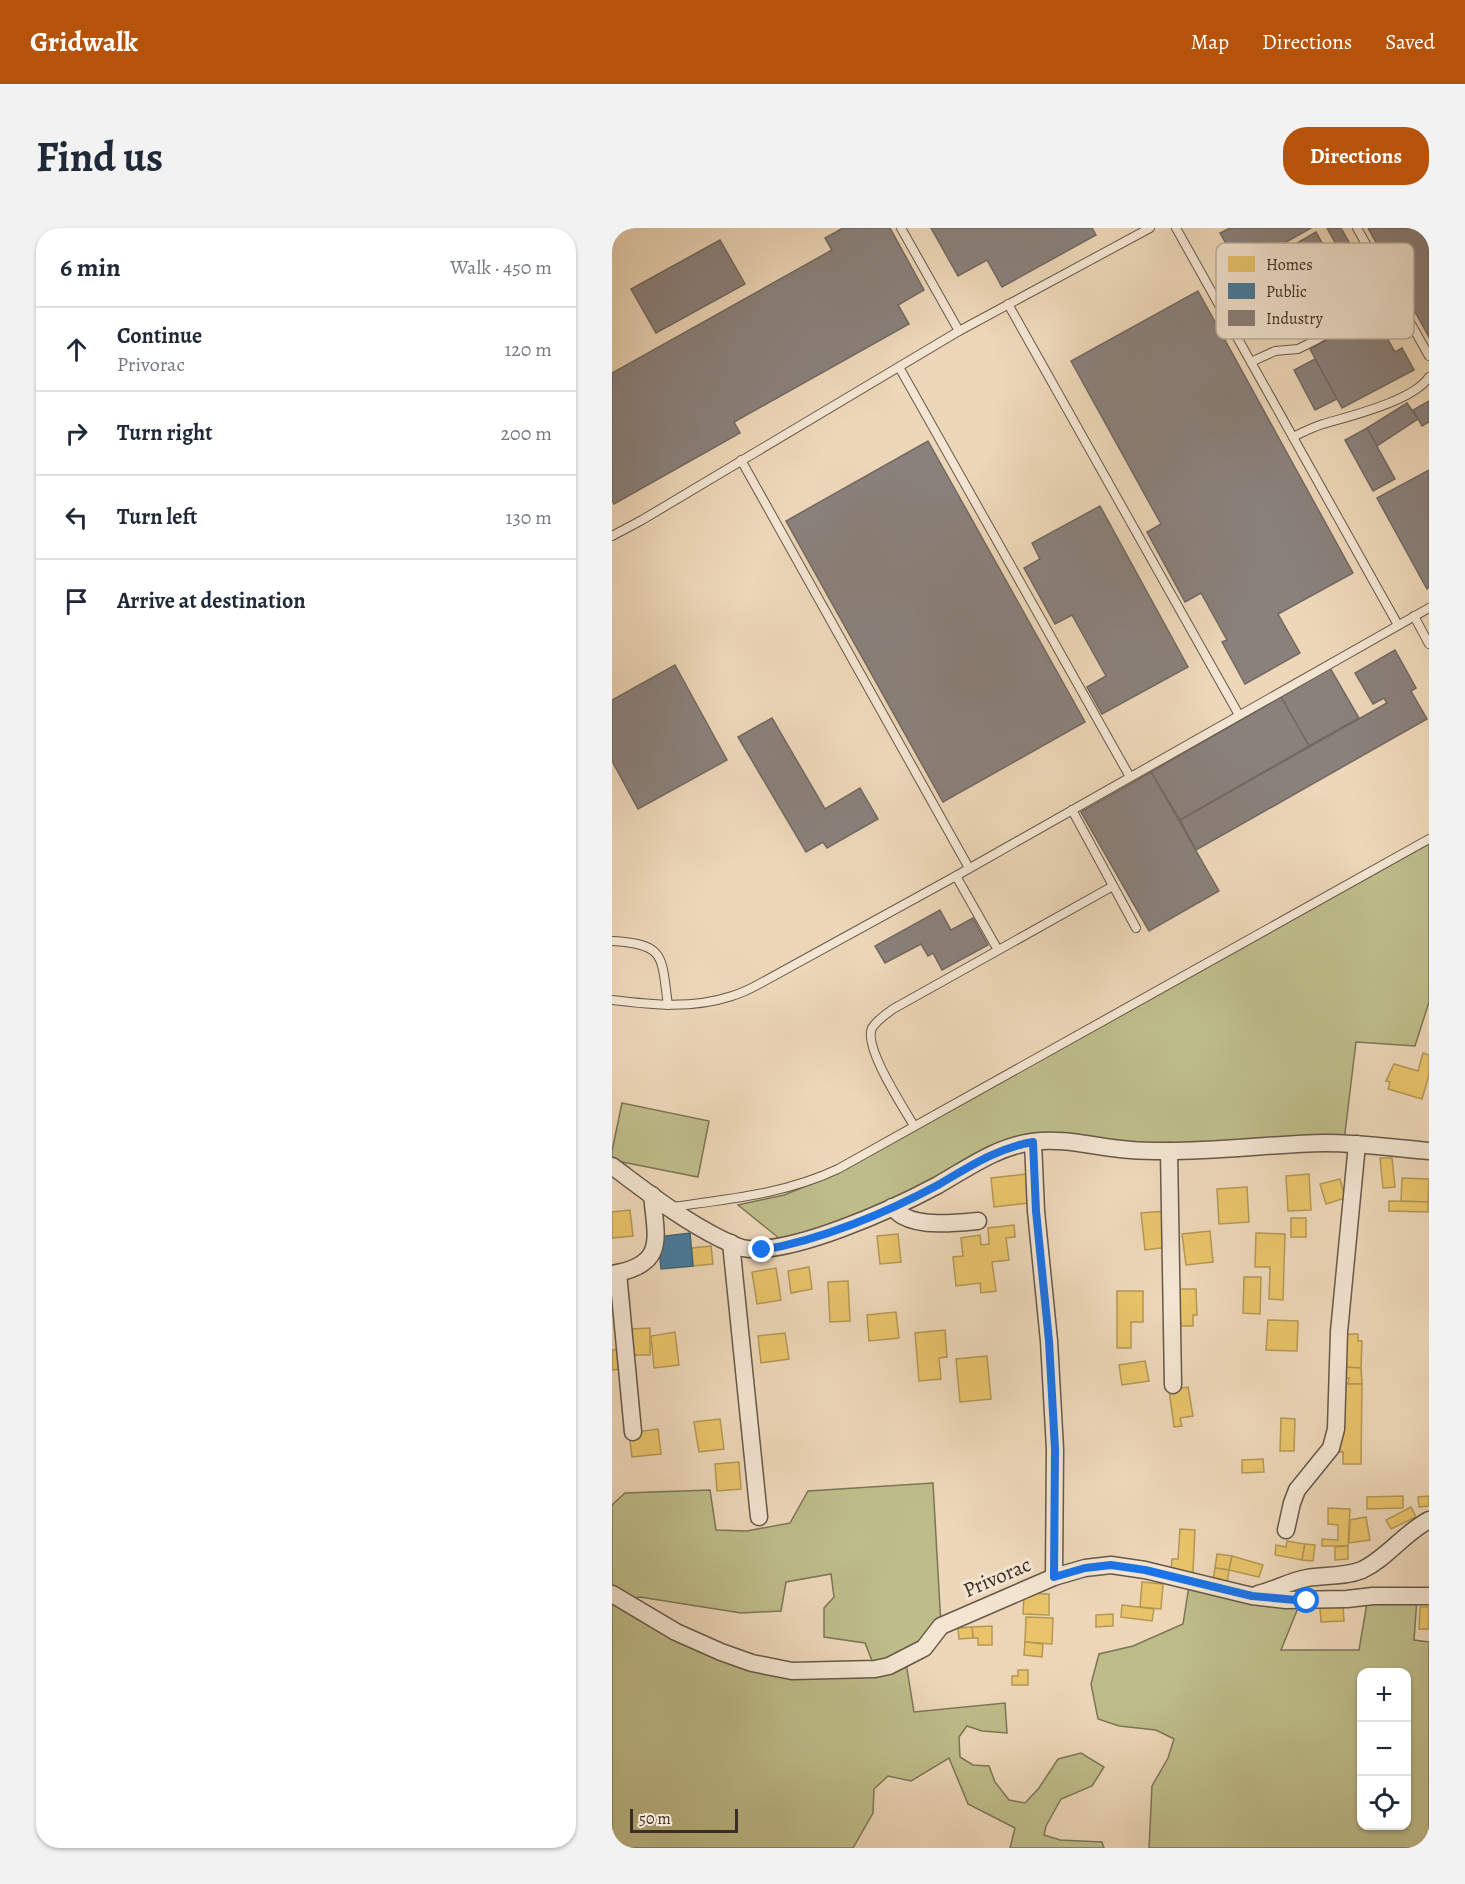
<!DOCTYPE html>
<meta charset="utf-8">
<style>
body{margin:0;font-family:Alegreya,serif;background:#f2f2f3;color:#1f2937}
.controls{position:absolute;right:18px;bottom:18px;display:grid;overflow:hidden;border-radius:12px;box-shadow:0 2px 4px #0004}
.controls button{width:54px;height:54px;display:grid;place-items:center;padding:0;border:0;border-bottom:2px solid #e0e1e3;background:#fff;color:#1f2937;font:30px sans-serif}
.scale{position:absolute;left:18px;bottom:15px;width:108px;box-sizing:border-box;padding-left:6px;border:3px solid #392d25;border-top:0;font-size:16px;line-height:21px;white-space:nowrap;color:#392d25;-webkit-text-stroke:4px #f3e5d1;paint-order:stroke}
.stop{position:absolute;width:18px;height:18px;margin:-14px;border:4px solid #1a73e8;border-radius:50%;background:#fff}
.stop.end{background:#1a73e8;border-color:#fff;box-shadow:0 2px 6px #0008}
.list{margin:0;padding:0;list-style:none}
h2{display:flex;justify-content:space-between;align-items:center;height:78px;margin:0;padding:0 24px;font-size:26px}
h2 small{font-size:20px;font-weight:400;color:#747a83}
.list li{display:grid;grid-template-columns:39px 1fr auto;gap:18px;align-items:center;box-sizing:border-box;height:84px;padding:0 24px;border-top:2px solid #e0e1e3}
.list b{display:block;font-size:22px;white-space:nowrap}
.list p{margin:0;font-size:20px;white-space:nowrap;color:#747a83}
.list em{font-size:20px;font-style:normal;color:#747a83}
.icon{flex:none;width:33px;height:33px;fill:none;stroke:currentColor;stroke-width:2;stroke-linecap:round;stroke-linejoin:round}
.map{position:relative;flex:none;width:817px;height:1620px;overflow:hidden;border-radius:24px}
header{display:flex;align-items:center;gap:36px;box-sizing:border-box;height:84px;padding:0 30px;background:#b45309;color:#fff}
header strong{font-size:28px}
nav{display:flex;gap:33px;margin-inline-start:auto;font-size:21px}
.intro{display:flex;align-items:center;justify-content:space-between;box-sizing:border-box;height:144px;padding:0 36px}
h1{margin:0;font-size:42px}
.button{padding:15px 27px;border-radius:24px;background:#b45309;color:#fff;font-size:21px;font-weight:700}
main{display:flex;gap:36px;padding:0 36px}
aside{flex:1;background:#fff;border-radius:24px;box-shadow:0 2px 4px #0004}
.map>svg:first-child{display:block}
</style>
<header>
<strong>Gridwalk</strong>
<nav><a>Map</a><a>Directions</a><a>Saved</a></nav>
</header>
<div class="intro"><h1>Find us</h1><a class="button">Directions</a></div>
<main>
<aside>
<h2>6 min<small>Walk · 450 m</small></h2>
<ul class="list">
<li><svg class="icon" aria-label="ahead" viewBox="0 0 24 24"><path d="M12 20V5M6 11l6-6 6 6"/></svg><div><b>Continue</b><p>Privorac</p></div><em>120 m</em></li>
<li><svg class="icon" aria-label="right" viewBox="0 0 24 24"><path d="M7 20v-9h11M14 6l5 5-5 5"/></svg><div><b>Turn right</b></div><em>200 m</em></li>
<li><svg class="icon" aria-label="left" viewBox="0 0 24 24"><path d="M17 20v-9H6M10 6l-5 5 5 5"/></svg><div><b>Turn left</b></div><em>130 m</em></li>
<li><svg class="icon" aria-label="arrive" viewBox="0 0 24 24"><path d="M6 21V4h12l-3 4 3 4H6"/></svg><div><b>Arrive at destination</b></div></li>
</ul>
</aside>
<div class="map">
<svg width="817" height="1620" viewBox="0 0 817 1620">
<rect width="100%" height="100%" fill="#edd7b8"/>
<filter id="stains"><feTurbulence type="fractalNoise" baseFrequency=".00333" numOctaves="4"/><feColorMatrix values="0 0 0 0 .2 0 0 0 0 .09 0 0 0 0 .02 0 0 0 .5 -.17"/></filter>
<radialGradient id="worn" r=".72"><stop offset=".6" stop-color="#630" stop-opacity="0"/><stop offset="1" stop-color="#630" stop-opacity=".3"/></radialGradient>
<!-- green -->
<g fill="#bebd8a" stroke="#7c7558" stroke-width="1.5" fill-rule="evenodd">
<polygon points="817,615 817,774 803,818 744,814 732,913 553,917 432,909 281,975 173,1015 126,977 172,967 214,950"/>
<polygon points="10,875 97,893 86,949 0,932 0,923"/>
<path d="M321 1255 329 1398 312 1420 261 1435 253 1415 212 1409V1380L222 1369 219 1346 174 1354 169 1383 129 1385 28 1369 13 1373C64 1405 119 1438 181 1443 194 1444 209 1442 222 1442 251 1442 267 1444 293 1429L302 1484 393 1475 395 1505 370 1503 355 1498 347 1509 348 1529 361 1537 377 1538 383 1554 397 1572 413 1575 427 1560 446 1531 469 1525 492 1539 480 1558 449 1571 434 1598 432 1607 448 1612 490 1614 492 1620H398L403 1600 356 1576 337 1530 299 1553 276 1548 262 1561 261 1585 241 1620H0V1277L13 1265 98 1262 104 1302 135 1303 178 1295 196 1263Z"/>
<path d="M577 1358 688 1375 669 1422H747L755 1375 805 1371 802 1412 817 1414V1620H537L540 1558 556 1530 562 1511 544 1502 507 1498 486 1491 479 1456 487 1426 521 1418 571 1396ZM750 1444H794V1598H750Z"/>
</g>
<!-- homes -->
<g fill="#e9c46a" stroke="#b49755" stroke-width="1.5">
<polygon points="811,825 817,827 817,847 810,871 776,861 778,854 774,853 782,836 806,843"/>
<polygon points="768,930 780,930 783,959 771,960"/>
<polygon points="414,946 417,975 382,979 379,950"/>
<polygon points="697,946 699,982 676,983 674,948"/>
<polygon points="790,950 817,951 816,974 789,973"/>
<polygon points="728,951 733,970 714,976 708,956"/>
<polygon points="635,959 637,994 607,996 605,961"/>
<polygon points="777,973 816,974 816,984 777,983"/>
<polygon points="18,982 21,1008 0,1010 0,984"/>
<polygon points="554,983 557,1019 533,1022 529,985"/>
<rect x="679" y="990" width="15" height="19"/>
<polygon points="402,997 403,1009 394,1010 397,1032 380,1034 384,1063 369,1065 368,1055 344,1058 341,1029 351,1028 349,1010 368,1007 369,1017 377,1016 376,1000"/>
<polygon points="598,1003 601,1034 574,1037 570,1006"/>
<polygon points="644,1005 673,1006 671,1072 657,1071 658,1039 643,1039"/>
<polygon points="286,1006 289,1034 268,1036 265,1008"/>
<polygon points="99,1018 101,1036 81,1038 80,1020"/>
<polygon points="197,1039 200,1061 179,1065 176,1043"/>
<polygon points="164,1040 169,1072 145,1076 140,1044"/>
<polygon points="632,1049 649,1049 648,1086 631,1085"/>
<polygon points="236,1053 238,1093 218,1094 216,1054"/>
<polygon points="562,1061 584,1061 585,1087 581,1087 581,1098 569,1098 568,1089 563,1090"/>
<polygon points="505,1063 531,1063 531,1094 519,1094 519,1120 505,1120"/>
<polygon points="284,1084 287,1110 257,1113 255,1087"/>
<polygon points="656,1092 686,1093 685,1123 654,1122"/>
<polygon points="38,1100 38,1127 18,1127 18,1101"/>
<polygon points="333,1102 335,1129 327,1130 329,1151 307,1153 303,1105"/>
<polygon points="63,1104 67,1137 42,1140 39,1108"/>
<polygon points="173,1105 177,1131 149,1135 146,1108"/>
<polygon points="732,1106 746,1106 746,1113 750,1113 749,1140 731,1139"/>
<polygon points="7,1121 10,1141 0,1142 0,1122"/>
<polygon points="375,1128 379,1171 348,1174 344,1131"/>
<polygon points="533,1133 537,1153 510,1157 507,1137"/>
<polygon points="731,1139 749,1140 750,1156 736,1156 737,1150 731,1150"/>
<polygon points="729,1156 750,1156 749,1236 731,1236 731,1224 728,1224"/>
<polygon points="576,1159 581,1188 568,1190 570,1198 562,1199 557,1162"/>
<polygon points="669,1190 683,1191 682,1223 668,1223"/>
<polygon points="108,1191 112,1221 87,1224 82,1194"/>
<polygon points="46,1201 49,1226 20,1229 17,1205"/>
<polygon points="651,1231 652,1244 630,1245 630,1232"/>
<polygon points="127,1234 129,1261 105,1263 103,1236"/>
<polygon points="791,1268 791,1280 755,1281 755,1269"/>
<polygon points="817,1268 817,1278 807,1279 806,1269"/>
<polygon points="799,1279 804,1289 779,1301 774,1292"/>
<polygon points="716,1280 738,1281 736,1318 710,1318 710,1311 726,1312 726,1297 716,1296"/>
<polygon points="754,1289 758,1312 737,1315 738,1292"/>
<polygon points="568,1301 583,1302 581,1345 559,1344 560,1331 566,1331"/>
<polygon points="675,1313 693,1316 690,1332 663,1327 664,1317 674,1319"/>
<polygon points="693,1316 703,1317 701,1333 690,1332"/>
<polygon points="736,1318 736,1331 723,1332 723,1319"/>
<polygon points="605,1326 620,1328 617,1342 603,1340"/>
<polygon points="620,1328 651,1337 647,1349 617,1342"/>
<polygon points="603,1340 617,1342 615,1355 601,1353"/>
<polygon points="530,1354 551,1356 549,1381 528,1379"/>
<polygon points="412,1365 437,1366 437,1387 411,1386"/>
<polygon points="510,1377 542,1381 540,1393 509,1389"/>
<polygon points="731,1378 732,1393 709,1394 708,1380"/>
<polygon points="808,1379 817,1379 817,1401 807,1401"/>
<polygon points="501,1386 501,1398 484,1399 484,1387"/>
<polygon points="414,1389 441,1390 440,1416 413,1414"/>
<polygon points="380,1398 380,1417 366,1417 366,1410 361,1410 360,1399"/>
<polygon points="360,1399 361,1410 347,1411 346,1400"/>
<polygon points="413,1414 431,1416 430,1429 412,1427"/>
<polygon points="406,1442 416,1442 416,1457 400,1457 400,1448 406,1448"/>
</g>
<!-- public -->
<polygon fill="#457b9d" stroke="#416479" stroke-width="1.5" points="78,1005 81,1038 49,1041 46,1009"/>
<!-- industry -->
<g fill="#8a817c" stroke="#726862" stroke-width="1.5">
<polygon points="231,0 278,0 312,62 286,77 297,96 122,194 128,205 2,276 0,272 0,145 220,22 213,10"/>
<polygon points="319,0 480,0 484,7 390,59 375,32 346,48"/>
<polygon points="618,0 699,0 628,40 608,5"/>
<polygon points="715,0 729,0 745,28 734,34"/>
<polygon points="756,0 817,0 817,109"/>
<polygon points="704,4 743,75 681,110 661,76 642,86 623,51"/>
<polygon points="108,12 133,56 44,105 19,61"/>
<polygon points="586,63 741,345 666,386 688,425 633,456 610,414 615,412 589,365 573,374 535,304 549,296 459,133"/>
<polygon points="772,81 784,103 774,108 783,124 790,120 802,142 730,180 698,121"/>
<polygon points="703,131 725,171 703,182 682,142"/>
<polygon points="817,173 817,194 810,198 801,182"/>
<polygon points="795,175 806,191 765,218 755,200"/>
<polygon points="755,200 783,251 761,263 733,212"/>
<polygon points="316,213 473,494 331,574 174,293"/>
<polygon points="817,242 817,359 815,361 765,270"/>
<polygon points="488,278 576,439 490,486 475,459 494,448 460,387 443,396 412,340 428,331 420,315"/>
<polygon points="783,422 804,460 799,463 815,491 584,622 568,592 775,475 772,470 761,476 743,445"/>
<polygon points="63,437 115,532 26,581 0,533 0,472"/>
<polygon points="718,440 747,490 697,518 669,469"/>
<polygon points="669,469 697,518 568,592 539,544"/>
<polygon points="160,490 213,581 248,560 266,591 215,620 211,614 194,624 126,509"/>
<polygon points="539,544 607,663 537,703 469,584"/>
<polygon points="328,682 339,702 361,690 376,717 330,742 321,725 316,728 309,716 273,735 263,718"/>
</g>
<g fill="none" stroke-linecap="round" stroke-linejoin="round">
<defs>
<g id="lane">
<polyline points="289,0 347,103"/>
<polyline points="564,0 786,397"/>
<polyline points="745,0 817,128"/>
<polyline points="396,76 627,487"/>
<polyline points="639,134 663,123 686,121 702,113 783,67"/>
<polyline points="287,139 518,549"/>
<path d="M681 209C691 204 701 199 711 196 738 188 801 173 817 149"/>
<polyline points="129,232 357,640"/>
<polyline points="0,308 30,292 347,103 538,0"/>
<polyline points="802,388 817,416"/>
<polyline points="460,582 524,700"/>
<polyline points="344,648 386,722"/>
<path d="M0 713C55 716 49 729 56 777"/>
<path d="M0 772C40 777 81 781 120 768 130 765 140 760 149 755L344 648 817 380"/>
<path d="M302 898C292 880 251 819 260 800 265 792 274 786 281 781L501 658"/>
<path d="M60 979C117 971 173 966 226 941L817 611"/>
</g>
<g id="street">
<polyline points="421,914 424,983 437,1113 443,1221 442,1349"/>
<polyline points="557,923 561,1157"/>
<path d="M0 938C35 964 70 992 109 1011 116 1014 123 1018 130 1020 177 1029 283 980 326 957 356 940 384 919 420 914 453 909 486 920 519 922 531 923 543 923 555 923 608 923 660 916 713 915 748 915 783 920 817 923"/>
<path d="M280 979C283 982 287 986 291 988 310 999 345 995 366 993"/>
<polyline points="119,1015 147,1289"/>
<polyline points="6,1045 21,1204"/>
<path d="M0 1046C55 1037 44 1010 40 967"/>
<polyline points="674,1302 680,1275 685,1262 719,1220 724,1201 727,1104 745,916"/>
<polyline points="0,1366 64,1404 109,1424 140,1435 180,1443 263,1441 277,1438 312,1420 329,1398 442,1349 473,1340 499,1337 533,1342 640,1368 674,1372 735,1371 761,1368 817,1368"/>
<path d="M646 1366C663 1362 678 1353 695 1350 713 1347 733 1349 750 1342 775 1330 792 1305 817 1292"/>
</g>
</defs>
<!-- lane casing -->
<use href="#lane" stroke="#66584a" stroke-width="10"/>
<!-- street casing -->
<use href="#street" stroke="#66584a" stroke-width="19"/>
<!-- lane -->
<use href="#lane" stroke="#f3e5d1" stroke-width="8"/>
<!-- street -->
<use href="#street" stroke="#f3e5d1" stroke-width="16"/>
</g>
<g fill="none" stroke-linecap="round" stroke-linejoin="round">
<!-- route -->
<path stroke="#1a73e8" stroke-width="8" d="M150 1022C209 1012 274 985 326 957 357 939 385 920 421 914L424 983 437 1113 443 1221 442 1349 473 1340 499 1337 533 1342 640 1368 695 1373"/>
</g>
<g text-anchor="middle" stroke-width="6" stroke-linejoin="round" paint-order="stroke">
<!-- street labels -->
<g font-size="21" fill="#392d25" stroke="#f3e5d1">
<text transform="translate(385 1349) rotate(-23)" y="7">Privorac</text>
</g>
</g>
<!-- legend -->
<rect x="604" y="15" width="198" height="96" rx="9" fill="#f3e5d1" stroke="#bbae9d" stroke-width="1.5"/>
<rect x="616" y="28" width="27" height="16" fill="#e9c46a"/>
<rect x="616" y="55" width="27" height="16" fill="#457b9d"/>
<rect x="616" y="82" width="27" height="16" fill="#8a817c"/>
<g font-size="16" fill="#392d25">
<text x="654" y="42">Homes</text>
<text x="654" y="69">Public</text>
<text x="654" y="96">Industry</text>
</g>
<rect width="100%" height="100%" filter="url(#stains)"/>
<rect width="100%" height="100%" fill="url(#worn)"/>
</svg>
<div class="controls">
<button>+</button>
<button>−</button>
<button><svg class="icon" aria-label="locate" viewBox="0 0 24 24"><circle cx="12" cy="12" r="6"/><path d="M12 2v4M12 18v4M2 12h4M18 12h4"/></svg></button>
</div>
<div class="scale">50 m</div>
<div class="stop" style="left:695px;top:1373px"></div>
<div class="stop end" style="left:150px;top:1022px"></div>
</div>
</main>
